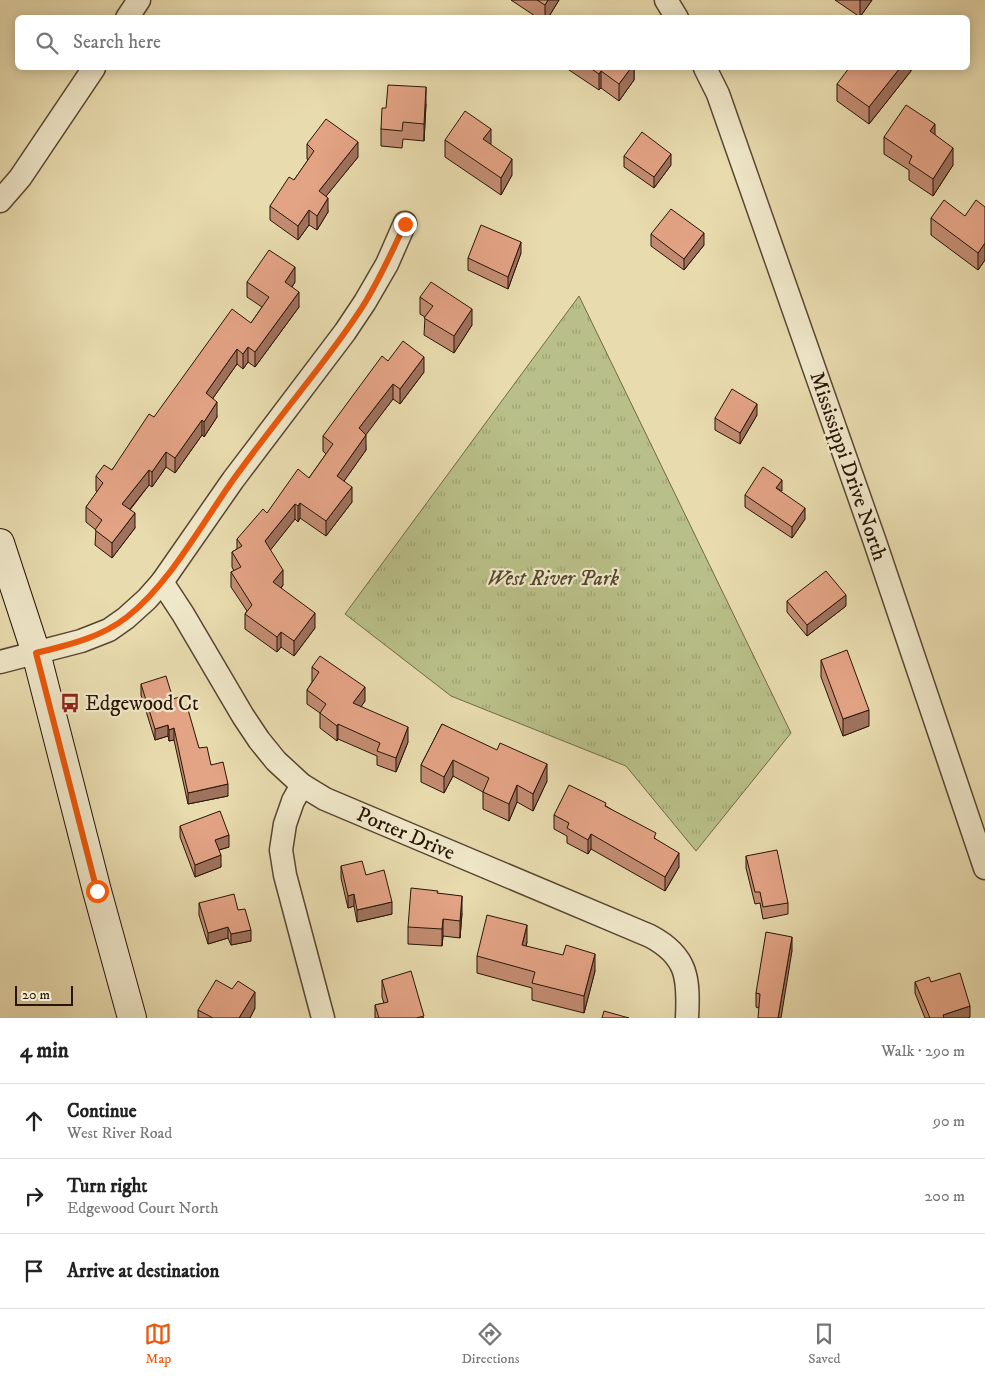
<!DOCTYPE html>
<meta charset="utf-8">
<style>
body{margin:0;font-family:"IM FELL DW Pica",serif;background:#f2f2f2;color:#222}
.scale{position:absolute;left:15px;bottom:12px;width:58px;box-sizing:border-box;padding-left:5px;border:2px solid #281506;border-top:0;font-size:14px;line-height:18px;white-space:nowrap;color:#281506;-webkit-text-stroke:4px #f0e8ca;paint-order:stroke}
.stop{position:absolute;width:15px;height:15px;margin:-11px;border:4px solid #ea580c;border-radius:50%;background:#fff}
.stop.end{background:#ea580c;border-color:#fff;box-shadow:0 1px 5px #0008}
.list{margin:0;padding:0;list-style:none}
h2{display:flex;justify-content:space-between;align-items:center;height:65px;margin:0;padding:0 20px;font-size:21px}
h2 small{font-size:16px;font-weight:400;color:#767676}
.list li{display:grid;grid-template-columns:32px 1fr auto;gap:15px;align-items:center;box-sizing:border-box;height:75px;padding:0 20px;border-top:1px solid #e0e0e0}
.list b{display:block;font-size:19px;white-space:nowrap}
.list p{margin:0;font-size:16px;white-space:nowrap;color:#767676}
.list em{font-size:16px;font-style:normal;color:#767676}
.icon{flex:none;width:28px;height:28px;fill:none;stroke:currentColor;stroke-width:2;stroke-linecap:round;stroke-linejoin:round}
.map{position:relative;flex:none;width:985px;height:1018px;overflow:hidden}
.search{position:absolute;background:#fff;box-shadow:0 2px 12px #0003;left:15px;right:15px;top:15px;height:55px;display:flex;align-items:center;gap:12px;box-sizing:border-box;padding:0 18px;border-radius:8px;color:#767676;font-size:19px}
.sheet{height:290px;background:#fff}
nav{display:flex;justify-content:space-around;align-items:center;box-sizing:border-box;height:70px;border-top:1px solid #e0e0e0;background:#fff;font-size:14px;color:#767676}
nav a{display:grid;justify-items:center;gap:2px}
nav .on{color:#ea580c}
.map>svg:first-child{display:block}
</style>
<div class="map">
<svg width="985" height="1018" viewBox="0 0 985 1018">
<defs>
<pattern id="park-tufts" width="24" height="20" patternUnits="userSpaceOnUse" patternTransform="scale(1.25)"><rect width="24" height="20" fill="#b9bf88"/><path d="M3 7l-1-3M5 7V3M7 7l1-3M15 17l-1-3M17 17v-4M19 17l1-3" fill="none" stroke="#9fa374"/></pattern>
</defs>
<rect width="100%" height="100%" fill="#e8dbae"/>
<filter id="stains"><feTurbulence type="fractalNoise" baseFrequency=".004" numOctaves="4"/><feColorMatrix values="0 0 0 0 .2 0 0 0 0 .09 0 0 0 0 .02 0 0 0 .5 -.17"/></filter>
<radialGradient id="worn" r=".72"><stop offset=".6" stop-color="#630" stop-opacity="0"/><stop offset="1" stop-color="#630" stop-opacity=".3"/></radialGradient>
<!-- park -->
<polygon fill="url(#park-tufts)" stroke="#706a47" points="579,296 791,733 696,851 626,766 451,696 345,614"/>
<g fill="none" stroke-linecap="round" stroke-linejoin="round">
<defs>
<g id="street">
<polyline points="666,0 677,18"/>
<polyline points="127,18 139,0"/>
<polyline points="705,68 718,94 875,542 985,868"/>
<polyline points="0,201 20,178 94,68"/>
<path d="M162 582 183 614 243 716 259 740 276 761 302 785 325 799 650 936C688 956 689 979 687 1018"/>
<polyline points="0,662 81,641 109,630 126,618 147,599 162,582 233,480 345,332 365,302 387,264 405,223"/>
<polyline points="302,785 293,801 285,824 281,850 285,875 323,1018"/>
</g>
<polyline id="secondary" points="0,543 36,653 97,891 132,1018"/>
</defs>
<!-- street casing -->
<use href="#street" stroke="#584630" stroke-width="25"/>
<!-- secondary casing -->
<use href="#secondary" stroke="#281506" stroke-width="30"/>
<!-- street -->
<use href="#street" stroke="#f0e8ca" stroke-width="22"/>
<!-- secondary -->
<use href="#secondary" stroke="#f0e8ca" stroke-width="28"/>
</g>
<!-- wall -->
<g fill="#c38c72" stroke="#281506">
<polygon points="511,0 559,0 548,18 538,18"/>
<polygon points="835,0 872,0 860,17"/>
<polygon points="566,68 634,68 634,80 619,101 601,88 599,90"/>
<polygon points="911,68 911,71 869,124 837,101 837,84"/>
<polygon points="426,104 424,141 403,139 402,148 381,146 381,129 386,108"/>
<polygon points="935,135 953,165 933,196 909,180 909,170 884,154 884,137"/>
<polygon points="445,140 512,175 501,195 445,157"/>
<polygon points="307,144 358,157 326,196 328,212 317,230 309,225 298,240 270,220 270,206 294,180 308,160 307,159"/>
<polygon points="624,156 671,165 654,188 624,167"/>
<polygon points="985,207 985,260 978,270 931,235 931,218 965,216"/>
<polygon points="651,234 704,245 684,270 651,246"/>
<polygon points="521,253 508,289 468,270 468,258"/>
<polygon points="247,282 295,282 292,287 299,307 255,367 248,362 243,369 237,364 213,398 217,417 204,437 202,435 175,473 166,467 152,487 149,485 130,510 135,528 112,558 95,545 96,530 86,522 86,507 97,492 96,491 96,476 112,470 154,417 251,323 262,307 247,297"/>
<polygon points="420,297 472,325 454,353 424,335 425,317 420,314"/>
<polygon points="388,361 424,372 400,404 393,399 365,435 366,450 344,481 352,502 326,536 300,518 298,522 295,519 270,550 283,585 281,588 315,628 294,656 281,647 277,652 245,629 245,614 247,611 231,587 231,572 234,571 232,567 232,552 237,549 237,539 309,478 326,454 323,451 323,436"/>
<polygon points="757,415 740,444 715,430 715,418"/>
<polygon points="782,492 805,519 792,538 745,507 745,495"/>
<polygon points="787,601 846,606 807,636 787,612"/>
<polygon points="821,660 869,726 843,736 821,677"/>
<polygon points="312,667 365,701 361,706 408,742 396,772 377,765 377,756 338,739 337,741 320,728 320,713 307,704 307,690 312,682"/>
<polygon points="141,684 173,699 199,748 211,765 228,796 188,804 174,740 169,741 168,736 155,740 141,695"/>
<polygon points="442,724 547,781 533,811 517,802 509,821 483,809 483,792 453,776 444,793 421,782 421,765"/>
<polygon points="606,806 656,839 679,867 665,891 591,849 588,854 567,843 567,836 554,829 554,815"/>
<polygon points="180,826 229,847 219,850 221,867 195,877 180,837"/>
<polygon points="746,856 788,903 788,914 763,919 760,903 755,904 746,868"/>
<polygon points="341,866 366,875 392,914 357,922 354,906 348,908 341,878"/>
<polygon points="438,893 462,913 460,938 443,936 442,946 408,944 408,927"/>
<polygon points="199,903 238,910 251,941 231,945 228,938 208,944 199,915"/>
<polygon points="527,942 526,946 595,971 584,1013 532,1000 532,988 477,973 477,956"/>
<polygon points="792,951 758,1008 756,1007 756,993"/>
<polygon points="382,980 424,1018 375,1018 375,1005 384,1003 382,997"/>
<polygon points="915,982 931,982 970,1017 968,1018 925,1018 915,993"/>
<polygon points="255,1008 250,1018 198,1018 198,1010"/>
</g>
<!-- shaded-wall -->
<g fill="#9f725d" stroke="#281506">
<polygon points="548,0 559,0 548,18 545,18 545,5"/>
<polygon points="860,0 872,0 860,17"/>
<polygon points="631,68 634,68 634,80 619,101 619,84"/>
<polygon points="900,68 911,68 911,71 869,124 869,107"/>
<polygon points="601,71 601,88 599,90 599,74"/>
<polygon points="426,87 426,104 424,141 424,124"/>
<polygon points="935,124 935,140 930,131"/>
<polygon points="491,129 491,146 483,139"/>
<polygon points="358,142 358,157 319,205 319,191"/>
<polygon points="953,148 953,165 933,196 933,179"/>
<polygon points="671,154 671,165 654,188 654,177"/>
<polygon points="512,159 512,175 501,195 501,178"/>
<polygon points="328,198 328,212 317,230 317,216"/>
<polygon points="309,210 309,225 298,240 298,226"/>
<polygon points="704,233 704,245 684,270 684,259"/>
<polygon points="521,242 521,253 508,289 508,277"/>
<polygon points="985,243 985,260 978,270 978,253"/>
<polygon points="295,267 295,282 285,297 285,282"/>
<polygon points="299,292 299,307 255,367 255,352"/>
<polygon points="472,309 472,325 454,353 454,336"/>
<polygon points="248,347 248,362 243,369 243,354"/>
<polygon points="237,349 237,364 206,408 206,393"/>
<polygon points="424,357 424,372 400,404 400,389"/>
<polygon points="393,384 393,399 359,444 359,428"/>
<polygon points="217,402 217,417 204,437 204,422"/>
<polygon points="757,404 757,415 740,444 740,433"/>
<polygon points="202,420 202,435 175,473 175,458"/>
<polygon points="366,435 366,450 337,491 337,476"/>
<polygon points="166,452 166,467 152,487 152,472"/>
<polygon points="149,470 149,485 122,519 122,504"/>
<polygon points="782,480 782,491 776,488"/>
<polygon points="352,487 352,502 326,536 326,521"/>
<polygon points="300,503 300,518 298,522 298,506"/>
<polygon points="295,504 295,519 265,557 265,541"/>
<polygon points="805,508 805,519 792,538 792,527"/>
<polygon points="135,513 135,528 112,558 112,543"/>
<polygon points="283,570 283,585 273,597 273,582"/>
<polygon points="846,595 846,606 807,636 807,625"/>
<polygon points="315,613 315,628 294,656 294,641"/>
<polygon points="281,632 281,647 277,652 277,637"/>
<polygon points="365,687 365,701 353,718 353,703"/>
<polygon points="869,710 869,726 843,736 843,719"/>
<polygon points="338,724 338,739 337,741 337,726"/>
<polygon points="168,725 168,736 155,740 155,729"/>
<polygon points="408,727 408,742 396,772 396,758"/>
<polygon points="174,728 174,740 169,741 169,730"/>
<polygon points="453,760 453,776 444,793 444,777"/>
<polygon points="547,764 547,781 533,811 533,794"/>
<polygon points="228,784 228,796 188,804 188,793"/>
<polygon points="517,785 517,802 509,821 509,804"/>
<polygon points="591,834 591,849 588,854 588,840"/>
<polygon points="229,835 229,847 215,851 215,840"/>
<polygon points="679,853 679,867 665,891 665,877"/>
<polygon points="221,855 221,867 195,877 195,865"/>
<polygon points="354,894 354,906 348,908 348,896"/>
<polygon points="462,896 462,913 460,938 460,921"/>
<polygon points="392,902 392,914 357,922 357,910"/>
<polygon points="443,919 443,936 442,946 442,929"/>
<polygon points="527,925 527,942 522,962 522,945"/>
<polygon points="228,927 228,938 208,944 208,933"/>
<polygon points="251,930 251,941 231,945 231,934"/>
<polygon points="792,937 792,951 781,1018 778,1018"/>
<polygon points="595,954 595,971 584,1013 584,996"/>
<polygon points="255,992 255,1008 250,1018 239,1018"/>
<polygon points="970,1006 970,1017 968,1018 943,1018 943,1015"/>
</g>
<!-- building -->
<g fill="#e3a385" stroke="#281506">
<polygon points="537,0 548,0 545,5"/>
<polygon points="590,68 631,68 619,84 601,71 599,74"/>
<polygon points="849,68 900,68 869,107 837,84"/>
<polygon points="388,85 426,87 424,124 403,122 402,131 381,129 382,108 386,108"/>
<polygon points="906,105 935,124 930,131 953,148 933,179 909,163 912,156 884,137"/>
<polygon points="465,111 491,129 483,139 512,159 501,178 445,140"/>
<polygon points="326,119 358,142 319,191 328,198 317,216 309,210 298,226 270,206 289,177 294,180 314,151 307,144"/>
<polygon points="642,132 671,154 654,177 624,156"/>
<polygon points="944,200 965,216 976,200 985,207 985,243 978,253 931,218"/>
<polygon points="671,209 704,233 684,259 651,234"/>
<polygon points="481,225 521,242 508,277 468,258"/>
<polygon points="269,250 295,267 285,282 299,292 255,352 248,347 243,354 237,349 206,393 217,402 204,422 202,420 175,458 166,452 152,472 149,470 122,504 135,513 112,543 95,530 102,520 86,507 103,483 96,476 104,465 112,470 149,414 154,417 232,309 251,323 269,297 247,282"/>
<polygon points="431,282 472,309 454,336 424,318 433,306 420,297"/>
<polygon points="403,341 424,357 400,389 393,384 359,428 366,435 337,476 352,487 326,521 300,503 298,506 295,504 265,541 283,570 273,582 315,613 294,641 281,632 277,637 245,614 252,605 231,572 241,567 232,552 242,546 237,539 263,509 267,513 298,469 309,478 333,444 323,436 382,356 388,361"/>
<polygon points="732,389 757,404 740,433 715,418"/>
<polygon points="763,467 782,480 776,488 805,508 792,527 745,495"/>
<polygon points="826,571 846,595 807,625 787,601"/>
<polygon points="847,650 869,710 843,719 821,660"/>
<polygon points="320,656 365,687 353,703 408,727 396,758 377,751 380,743 338,724 337,726 320,713 326,704 307,690 319,672 312,667"/>
<polygon points="166,676 173,699 179,697 182,707 187,706 199,748 207,747 211,765 223,762 228,784 188,793 174,728 169,730 168,725 155,729 141,684"/>
<polygon points="442,724 497,750 500,743 547,764 533,794 517,785 509,804 483,792 489,778 453,760 444,777 421,765"/>
<polygon points="569,785 606,803 605,806 656,833 654,838 679,853 665,877 591,834 588,840 567,828 569,823 554,815"/>
<polygon points="220,811 229,835 215,840 221,855 195,865 180,826"/>
<polygon points="777,850 788,903 763,907 760,892 755,892 746,856"/>
<polygon points="362,861 366,875 384,870 392,902 357,910 354,894 348,896 341,866"/>
<polygon points="411,888 438,891 437,893 462,896 460,921 443,919 442,929 408,927"/>
<polygon points="234,894 238,910 245,909 251,930 231,934 228,927 208,933 199,903"/>
<polygon points="487,915 527,925 522,945 563,955 566,945 595,954 584,996 532,983 535,972 477,956"/>
<polygon points="766,932 792,937 778,1018 758,1018 760,994 756,993"/>
<polygon points="411,971 424,1016 416,1018 379,1018 375,1005 388,1002 382,980"/>
<polygon points="960,973 970,1006 943,1015 944,1018 930,1018 915,982 929,977 931,982"/>
<polygon points="216,980 232,989 238,981 255,992 239,1018 213,1018 198,1010"/>
<polygon points="604,1011 629,1018 602,1018"/>
</g>
<g fill="none" stroke-linecap="round" stroke-linejoin="round">
<!-- route -->
<path stroke="#ea580c" stroke-width="6" d="M97 891 36 653C68 645 100 638 127 617 170 583 201 525 233 480 261 441 291 404 320 366 336 345 352 324 366 301 381 276 393 250 405 224"/>
</g>
<!-- icons -->
<defs>
<symbol id="bus-bare" viewBox="-9 -9 18 18"><path d="M-5-6H5V4H4V6H2V4H-2V6H-4V4H-5ZM-3.5-4V0h7V-4ZM-3.5 1.2v1.5H-2V1.2ZM2 1.2v1.5H3.5V1.2Z" fill="#8f2418" stroke="#f0e8ca" stroke-width="2.5" paint-order="stroke"/></symbol>
</defs>
<g fill-rule="evenodd">
<use href="#bus-bare" x="56" y="689" width="28" height="28"/>
</g>
<g text-anchor="middle" stroke-width="4.5" stroke-linejoin="round" paint-order="stroke">
<!-- street labels -->
<g font-size="21" fill="#281506" stroke="#f0e8ca">
<text transform="translate(849 466) rotate(71)" y="7">Mississippi Drive North</text>
<text transform="translate(406 833) rotate(23)" y="7">Porter Drive</text>
</g>
<!-- park labels -->
<g font-size="21" font-style="italic" fill="#54482d" stroke="#f0e8ca">
<text x="553" y="585">West River Park</text>
</g>
<!-- poi labels -->
<g font-size="21" fill="#281506" stroke="#f0e8ca" text-anchor="start">
<text x="85" y="710">Edgewood Ct</text>
</g>
</g>
<rect width="100%" height="100%" filter="url(#stains)"/>
<rect width="100%" height="100%" fill="url(#worn)"/>
</svg>
<div class="scale">20 m</div>
<div class="stop" style="left:97px;top:891px"></div>
<div class="stop end" style="left:405px;top:224px"></div>
<div class="search"><svg class="icon" aria-label="search" viewBox="0 0 24 24"><circle cx="10" cy="10" r="6"/><path d="M15 15l6 6"/></svg>Search here</div>
</div>
<section class="sheet">
<h2>4 min<small>Walk · 290 m</small></h2>
<ul class="list">
<li><svg class="icon" aria-label="ahead" viewBox="0 0 24 24"><path d="M12 20V5M6 11l6-6 6 6"/></svg><div><b>Continue</b><p>West River Road</p></div><em>90 m</em></li>
<li><svg class="icon" aria-label="right" viewBox="0 0 24 24"><path d="M7 20v-9h11M14 6l5 5-5 5"/></svg><div><b>Turn right</b><p>Edgewood Court North</p></div><em>200 m</em></li>
<li><svg class="icon" aria-label="arrive" viewBox="0 0 24 24"><path d="M6 21V4h12l-3 4 3 4H6"/></svg><div><b>Arrive at destination</b></div></li>
</ul>
</section>
<nav>
<a class="on"><svg class="icon" aria-label="map" viewBox="0 0 24 24"><path d="M3 6l6-2 6 2 6-2v14l-6 2-6-2-6 2zM9 4v14M15 6v14"/></svg>Map</a>
<a><svg class="icon" aria-label="directions" viewBox="0 0 24 24"><path d="M12 3l9 9-9 9-9-9zM9 14v-3h6M13 9l2 2-2 2"/></svg>Directions</a>
<a><svg class="icon" aria-label="saved" viewBox="0 0 24 24"><path d="M7 4h10v16l-5-4-5 4z"/></svg>Saved</a>
</nav>
